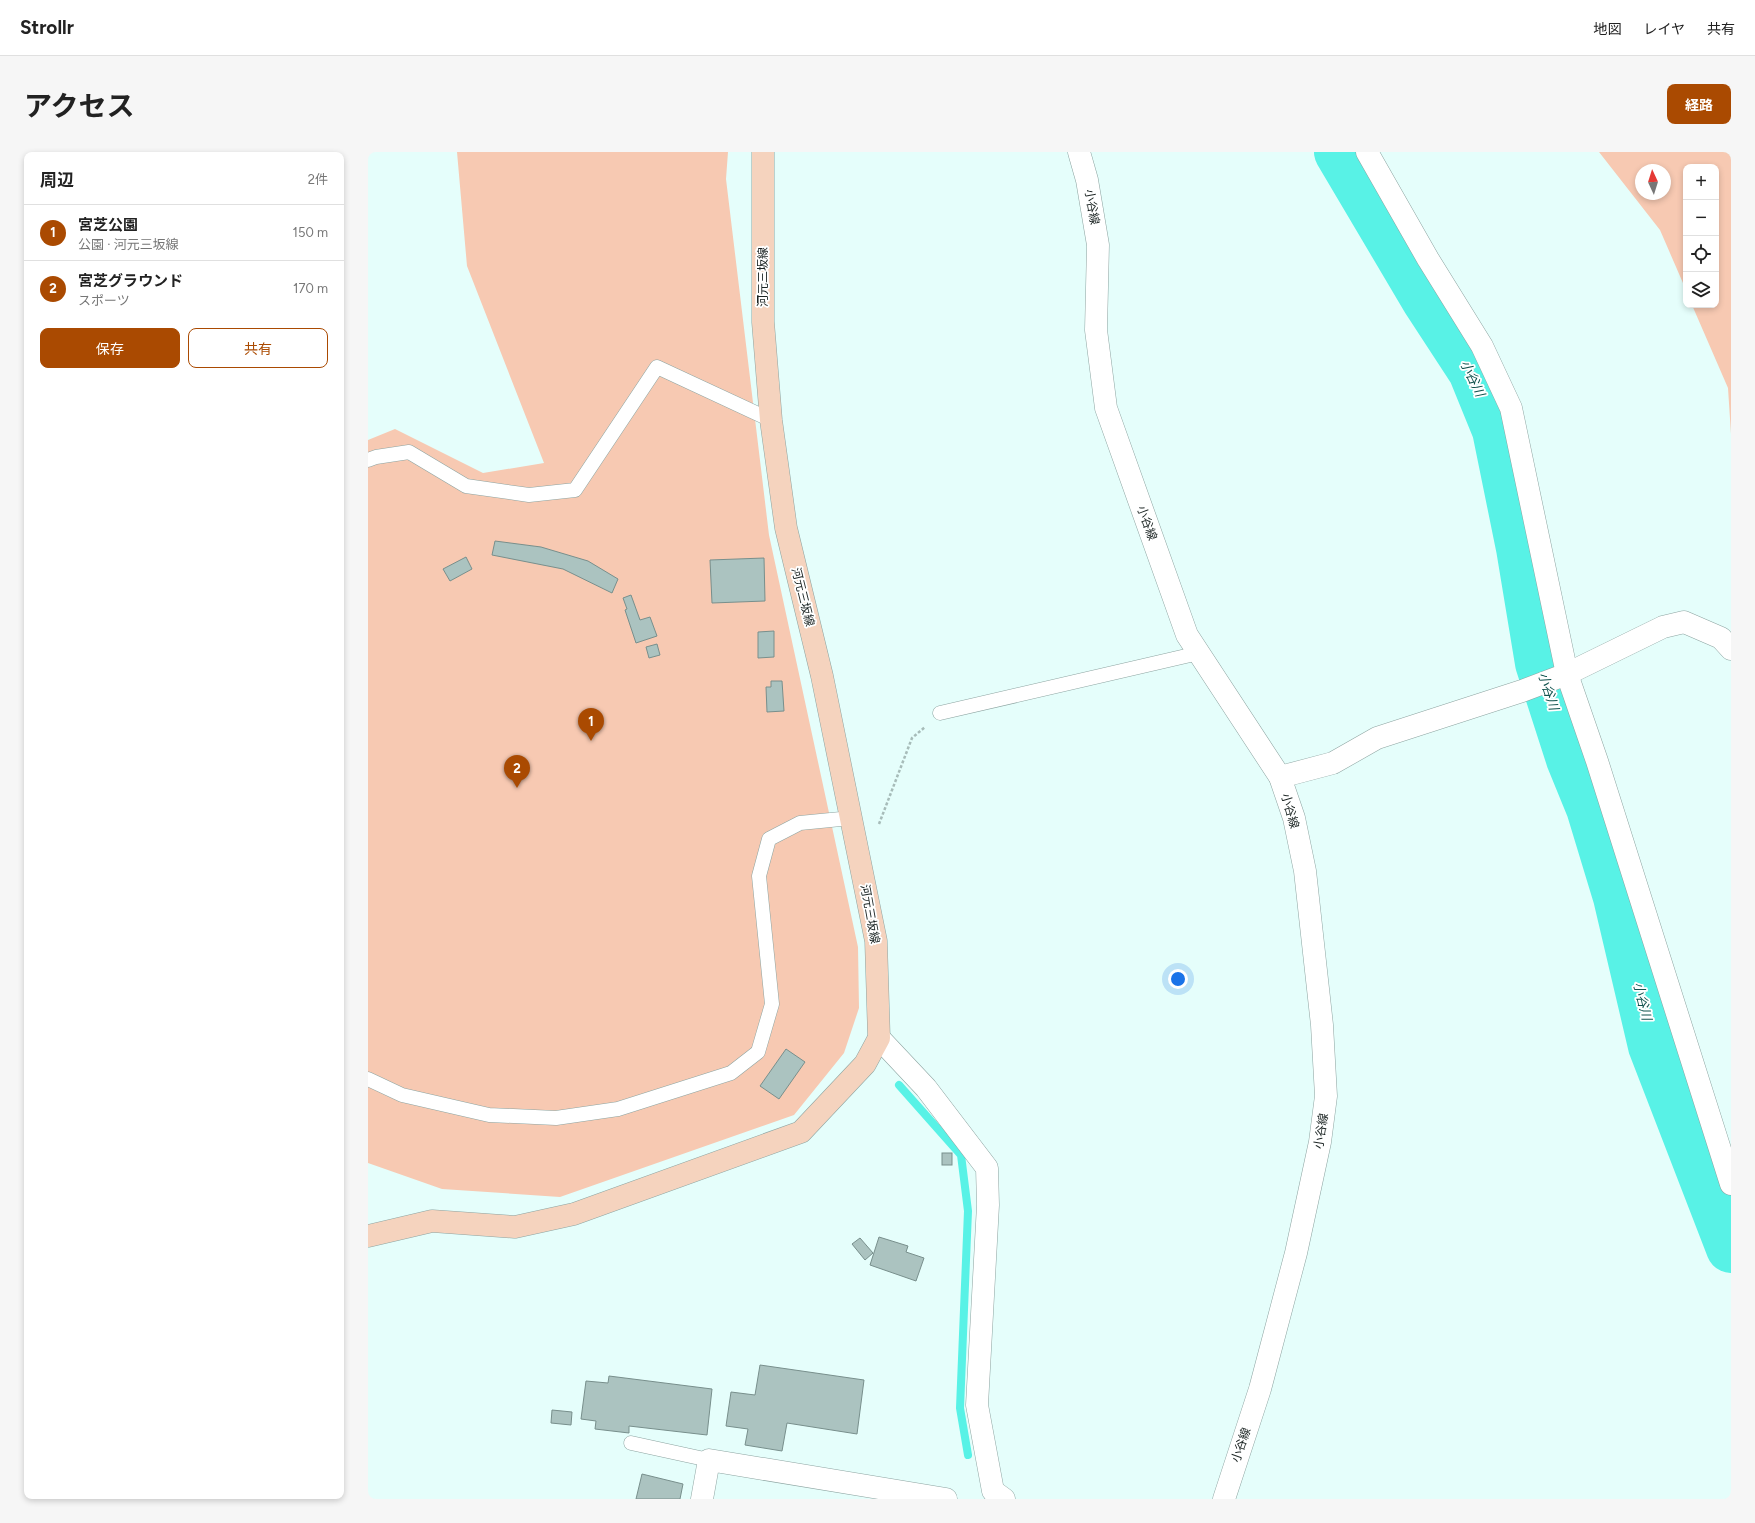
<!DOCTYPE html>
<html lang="ja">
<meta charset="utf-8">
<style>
body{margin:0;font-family:Figtree,"Noto Sans JP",sans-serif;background:#f6f6f6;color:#222}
.controls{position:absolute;right:12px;top:12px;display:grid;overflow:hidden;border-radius:8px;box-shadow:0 2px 6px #0003}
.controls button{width:36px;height:36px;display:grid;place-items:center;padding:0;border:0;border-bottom:1px solid #e0e0e0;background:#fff;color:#222;font:20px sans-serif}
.compass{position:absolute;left:1267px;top:12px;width:36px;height:36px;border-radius:50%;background:#fff;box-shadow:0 2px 6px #0003;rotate:356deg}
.you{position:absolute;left:810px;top:827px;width:14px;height:14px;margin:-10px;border:3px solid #fff;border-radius:50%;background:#1a73e8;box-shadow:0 0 0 6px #1a73e833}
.badge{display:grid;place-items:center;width:26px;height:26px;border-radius:50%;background:#aa4a01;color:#fff;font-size:13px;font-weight:700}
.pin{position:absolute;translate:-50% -33px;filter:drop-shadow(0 1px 2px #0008)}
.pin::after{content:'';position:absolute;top:21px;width:14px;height:12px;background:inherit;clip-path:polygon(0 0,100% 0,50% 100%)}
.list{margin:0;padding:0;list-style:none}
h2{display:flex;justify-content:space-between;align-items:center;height:52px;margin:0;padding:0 16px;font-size:17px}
h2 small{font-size:13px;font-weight:400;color:#767676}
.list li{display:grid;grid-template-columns:26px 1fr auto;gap:12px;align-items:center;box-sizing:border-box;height:56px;padding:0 16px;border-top:1px solid #e0e0e0}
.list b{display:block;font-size:15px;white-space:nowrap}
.list p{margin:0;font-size:13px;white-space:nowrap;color:#767676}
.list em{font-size:13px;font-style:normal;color:#767676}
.actions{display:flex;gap:8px;padding:12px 16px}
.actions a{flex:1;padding:9px 0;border:1px solid #aa4a01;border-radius:8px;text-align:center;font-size:14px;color:#aa4a01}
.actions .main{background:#aa4a01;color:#fff}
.icon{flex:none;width:22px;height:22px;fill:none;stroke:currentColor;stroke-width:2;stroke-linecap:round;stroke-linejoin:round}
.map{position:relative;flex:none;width:1363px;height:1347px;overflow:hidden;border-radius:8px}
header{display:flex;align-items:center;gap:24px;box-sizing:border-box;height:56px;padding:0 20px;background:#fff;border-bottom:1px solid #e0e0e0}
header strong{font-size:19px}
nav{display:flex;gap:22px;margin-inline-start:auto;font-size:14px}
.intro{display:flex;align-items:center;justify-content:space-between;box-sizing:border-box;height:96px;padding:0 24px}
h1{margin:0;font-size:28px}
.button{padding:10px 18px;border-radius:8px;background:#aa4a01;color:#fff;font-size:14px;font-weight:700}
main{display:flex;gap:24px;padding:0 24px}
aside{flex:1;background:#fff;border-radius:8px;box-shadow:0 2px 6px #0003}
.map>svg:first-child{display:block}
</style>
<header>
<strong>Strollr</strong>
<nav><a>地図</a><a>レイヤ</a><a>共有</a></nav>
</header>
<div class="intro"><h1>アクセス</h1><a class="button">経路</a></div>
<main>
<aside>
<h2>周辺<small>2件</small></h2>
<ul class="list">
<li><span class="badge">1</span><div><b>宮芝公園</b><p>公園 · 河元三坂線</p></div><em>150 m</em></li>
<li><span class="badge">2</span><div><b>宮芝グラウンド</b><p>スポーツ</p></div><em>170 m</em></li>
</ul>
<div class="actions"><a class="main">保存</a><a>共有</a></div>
</aside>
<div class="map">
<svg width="1363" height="1347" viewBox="0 0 1363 1347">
<rect width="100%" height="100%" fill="#e5fefb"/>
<!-- green -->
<g fill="#f7c9b2" fill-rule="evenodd">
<polygon points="89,0 360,0 358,27 401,383 490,795 491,856 476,901 426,963 192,1045 74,1037 0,1011 0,288 27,277 115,321 176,311 99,114"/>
<path d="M1231 0H1363V282L1360 236 1324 153H1348V15H1318V138L1292 78ZM1273 18H1297V42H1273Z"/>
</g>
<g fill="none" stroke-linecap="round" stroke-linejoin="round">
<!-- stream -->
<polyline stroke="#58f2e6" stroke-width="8" points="531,933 593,1003 600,1059 592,1256 600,1303"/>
<!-- river -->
<polyline stroke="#58f2e6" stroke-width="50" points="971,0 1058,147 1105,219 1129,278 1153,396 1172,511 1203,607 1223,656 1250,745 1285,894 1363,1096"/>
</g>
<!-- building -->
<g fill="#abc3c0" stroke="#788f8c">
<polygon points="127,389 173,395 220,409 250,427 244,441 195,417 124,403"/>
<polygon points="98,405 104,417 82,429 75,417"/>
<polygon points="396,406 397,449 344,451 342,408"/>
<polygon points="263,443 272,468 282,465 289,484 268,491 257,458 259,457 255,446"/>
<polygon points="406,479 406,505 390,506 390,480"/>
<polygon points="289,492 292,503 281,506 278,495"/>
<polygon points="403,529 414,529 416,559 399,560 398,535 403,535"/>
<polygon points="418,897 437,910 411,947 392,934"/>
<rect x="574" y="1001" width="10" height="12"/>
<polygon points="511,1085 540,1094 538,1100 556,1106 548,1129 502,1113"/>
<polygon points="492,1086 505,1101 497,1108 484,1092"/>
<polygon points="392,1213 496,1228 489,1282 419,1271 414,1299 377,1293 380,1277 358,1274 363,1240 387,1243"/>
<polygon points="241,1224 344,1237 339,1283 261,1274 261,1281 227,1277 228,1269 213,1267 218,1229 240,1231"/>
<polygon points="184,1258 204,1260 203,1273 183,1271"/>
<polygon points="274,1322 315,1332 312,1347 268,1347"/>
</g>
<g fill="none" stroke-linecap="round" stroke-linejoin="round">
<defs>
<g id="lane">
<polyline points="0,308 8,305 41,300 98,334 161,343 207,338 289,215 403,268"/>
<polyline points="572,561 831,501"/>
<polyline points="0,927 34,943 121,963 188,966 250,957 363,921 390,900 404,852 391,724 401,687 432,671 483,666"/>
<polyline points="263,1291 341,1308"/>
</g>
<g id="street">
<polyline points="711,0 719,28 730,93 728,178 738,256 819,483 912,625 926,666 937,719 954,873 958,944 952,990 928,1101 892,1237 856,1347"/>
<polyline points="999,0 1060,107 1114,194 1143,256 1199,522 1229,609 1363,1032"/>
<polyline points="912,625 965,611 1009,586 1154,539 1199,522 1295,475 1316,470 1353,486 1363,497"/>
<polyline points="511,886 558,936 619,1016 620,1053 609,1253 625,1339 636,1347"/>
<polyline points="334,1347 341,1308 578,1347"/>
</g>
<polyline id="secondary" points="0,1084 64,1069 147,1075 206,1062 433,980 497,912 511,886 508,789 454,524 418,376 403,268 395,170 395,0"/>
</defs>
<!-- lane casing -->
<use href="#lane" stroke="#8da4a1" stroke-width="15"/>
<!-- street casing -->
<use href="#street" stroke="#8da4a1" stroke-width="23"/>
<!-- secondary casing -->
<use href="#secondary" stroke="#8da4a1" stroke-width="23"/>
<!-- path -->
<polyline stroke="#a7bcb9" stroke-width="2.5" stroke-dasharray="3 2" stroke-linecap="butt" points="511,672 544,586 557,575"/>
<!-- lane -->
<use href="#lane" stroke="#fff" stroke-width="14"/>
<!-- street -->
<use href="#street" stroke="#fff" stroke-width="22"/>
<!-- secondary -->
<use href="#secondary" stroke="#f5d3be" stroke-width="22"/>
</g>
<g text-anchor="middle" stroke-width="3.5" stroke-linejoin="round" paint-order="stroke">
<!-- street labels -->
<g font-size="12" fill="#1a2322" stroke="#fff">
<text transform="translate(724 55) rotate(80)" y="4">小谷線</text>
<text transform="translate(395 125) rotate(-90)" y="4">河元三坂線</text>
<text transform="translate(779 371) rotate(70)" y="4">小谷線</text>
<text transform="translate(435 445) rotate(76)" y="4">河元三坂線</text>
<text transform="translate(922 659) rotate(74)" y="4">小谷線</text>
<text transform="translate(502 762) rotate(80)" y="4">河元三坂線</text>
<text transform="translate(953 979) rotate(-81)" y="4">小谷線</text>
<text transform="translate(873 1293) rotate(-71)" y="4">小谷線</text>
</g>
<!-- water labels -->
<g font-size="13" font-style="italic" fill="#11534e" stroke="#fff">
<text transform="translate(1105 226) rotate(64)" y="5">小谷川</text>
<text transform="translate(1181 539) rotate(72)" y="5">小谷川</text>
<text transform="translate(1275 849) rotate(76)" y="5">小谷川</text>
</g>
</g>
</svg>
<div class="controls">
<button>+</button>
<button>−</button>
<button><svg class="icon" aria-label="locate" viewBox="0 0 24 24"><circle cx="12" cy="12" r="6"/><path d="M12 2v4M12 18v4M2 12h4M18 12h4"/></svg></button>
<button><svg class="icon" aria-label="layers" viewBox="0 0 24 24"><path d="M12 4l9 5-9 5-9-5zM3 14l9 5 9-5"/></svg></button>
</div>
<svg class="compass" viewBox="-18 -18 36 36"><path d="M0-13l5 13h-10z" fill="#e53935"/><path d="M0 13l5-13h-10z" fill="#767676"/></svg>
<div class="you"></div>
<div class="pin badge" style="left:223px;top:589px">1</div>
<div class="pin badge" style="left:149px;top:636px">2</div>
</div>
</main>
